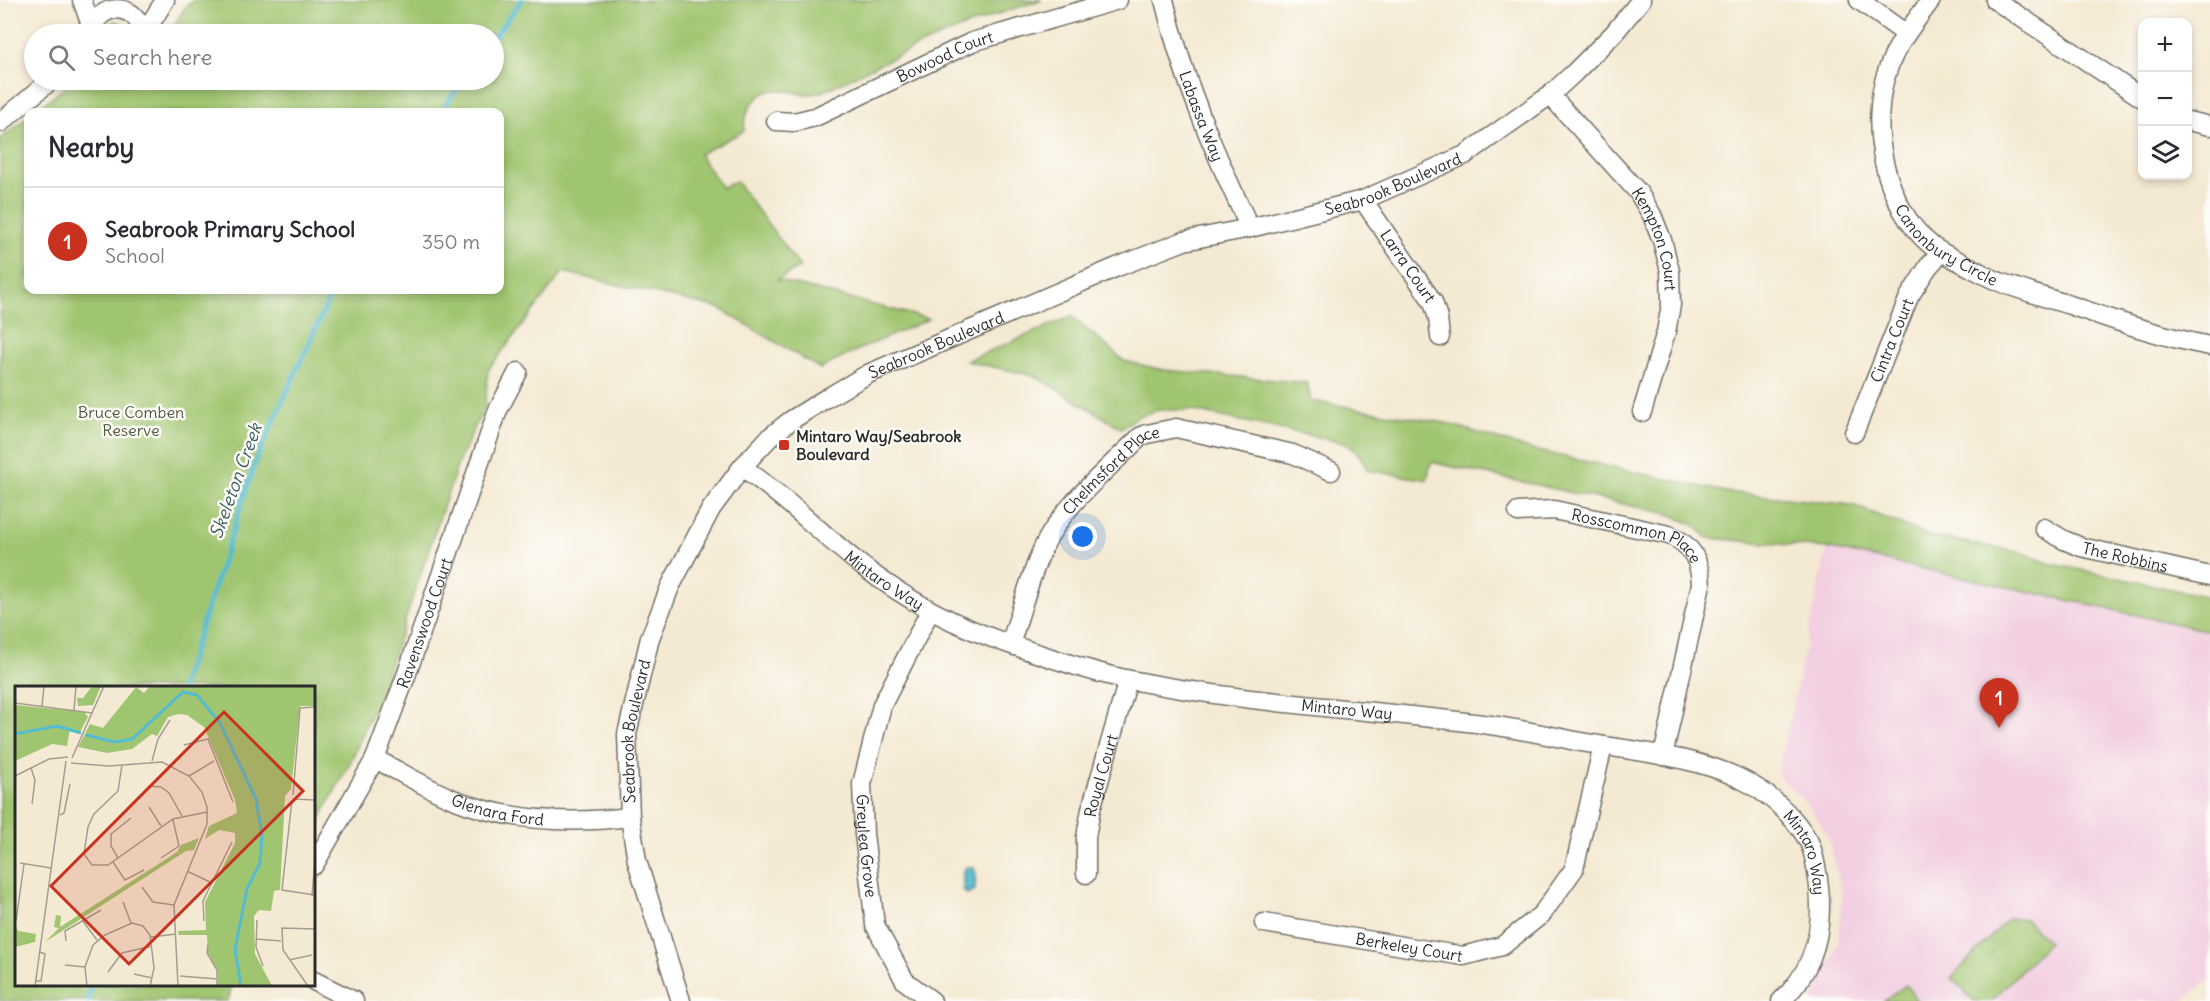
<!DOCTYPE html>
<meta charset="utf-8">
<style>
body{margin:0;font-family:Delius,sans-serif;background:#f7f7f7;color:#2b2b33}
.controls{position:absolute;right:18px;top:18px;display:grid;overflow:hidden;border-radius:12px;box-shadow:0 3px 9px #0003}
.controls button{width:54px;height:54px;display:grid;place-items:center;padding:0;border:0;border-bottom:2px solid #e1e1e2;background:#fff;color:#2b2b33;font:30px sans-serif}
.you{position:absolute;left:1083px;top:537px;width:21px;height:21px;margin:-15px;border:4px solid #fff;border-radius:50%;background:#1a73e8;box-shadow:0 0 0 9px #1a73e833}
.badge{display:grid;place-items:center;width:39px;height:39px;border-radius:50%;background:#c8321e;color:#fff;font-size:20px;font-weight:700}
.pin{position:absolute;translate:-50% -50px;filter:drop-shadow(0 2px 3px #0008)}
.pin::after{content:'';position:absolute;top:32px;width:21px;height:18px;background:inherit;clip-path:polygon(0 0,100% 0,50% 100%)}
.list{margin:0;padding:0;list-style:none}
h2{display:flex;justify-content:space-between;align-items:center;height:78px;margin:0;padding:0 24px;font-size:26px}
h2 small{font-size:20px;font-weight:400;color:#7c7c81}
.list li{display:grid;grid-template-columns:39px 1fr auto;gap:18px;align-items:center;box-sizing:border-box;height:108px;padding:0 24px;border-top:2px solid #e1e1e2}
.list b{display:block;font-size:22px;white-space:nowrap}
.list p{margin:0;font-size:20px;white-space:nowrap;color:#7c7c81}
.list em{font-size:20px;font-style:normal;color:#7c7c81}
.icon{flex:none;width:33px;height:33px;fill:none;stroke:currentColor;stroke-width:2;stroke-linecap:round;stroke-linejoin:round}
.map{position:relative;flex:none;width:2210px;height:1001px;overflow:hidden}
.search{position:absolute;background:#fff;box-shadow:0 3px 9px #0003;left:24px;top:24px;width:480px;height:66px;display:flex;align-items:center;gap:15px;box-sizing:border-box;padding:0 21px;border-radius:33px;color:#7c7c81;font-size:22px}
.panel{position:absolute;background:#fff;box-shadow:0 3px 9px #0003;left:24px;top:108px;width:480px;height:186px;border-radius:12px}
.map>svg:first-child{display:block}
</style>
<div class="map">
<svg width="2210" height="1001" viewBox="0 0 2210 1001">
<defs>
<pattern id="water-rules" width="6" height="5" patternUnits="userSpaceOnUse" patternTransform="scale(1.5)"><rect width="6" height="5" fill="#53bcd1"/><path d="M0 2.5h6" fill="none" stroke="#4599aa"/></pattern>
</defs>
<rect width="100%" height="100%" fill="#fdfcf7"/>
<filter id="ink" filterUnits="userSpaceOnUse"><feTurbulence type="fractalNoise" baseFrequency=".0167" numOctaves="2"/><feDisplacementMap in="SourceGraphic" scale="12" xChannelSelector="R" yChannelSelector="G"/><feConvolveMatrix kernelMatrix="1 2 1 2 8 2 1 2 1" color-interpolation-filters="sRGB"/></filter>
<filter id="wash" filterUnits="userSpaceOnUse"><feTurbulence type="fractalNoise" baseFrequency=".008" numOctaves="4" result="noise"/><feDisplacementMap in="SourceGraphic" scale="24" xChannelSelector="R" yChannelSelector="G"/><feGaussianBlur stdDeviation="1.35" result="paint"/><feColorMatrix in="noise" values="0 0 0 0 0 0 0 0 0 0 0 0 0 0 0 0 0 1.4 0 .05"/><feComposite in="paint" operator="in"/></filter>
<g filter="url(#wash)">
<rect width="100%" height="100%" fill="#f4e9d2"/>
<!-- built -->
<polygon fill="#f2cfe1" points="1827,548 2210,631 2210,979 2181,1001 1813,1001 1838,944 1842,894 1829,840 1820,822 1806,803 1777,775"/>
<!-- green -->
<g fill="#a0c570" stroke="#66784e" stroke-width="1.5">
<path d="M194 0H1042C963 23 895 56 822 92 800 98 794 89 776 90 755 92 744 111 744 131L699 154 722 188 736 181 800 267 777 280 929 319 858 350 820 369 719 308 563 272 488 370 485 406 458 463 383 686 352 759 314 830V688H16V984L232 985 228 1001H0V139L28 116V290H500V112H32L76 80H494V34H169L184 9Z"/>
<polygon points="115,21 127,25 130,34 105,34 107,25"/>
<path d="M1072 316 1124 361 1164 370 1307 383 1311 401 1446 423 1533 450 1726 492 1852 505 1930 536 2024 553 2048 563 2210 597V631L1827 548 1708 538 1692 524 1669 514 1431 462 1427 480 1367 470C1362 457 1357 450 1345 443L1190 410H1159L1139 416 1121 428 1035 376 966 361Z"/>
<polygon points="2009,918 2025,919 2049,942 1991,1001 1974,1001 1951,978"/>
<polygon points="1906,985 1917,1001 1884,1001"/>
</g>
<!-- water -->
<polygon fill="url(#water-rules)" stroke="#3f747e" stroke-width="1.5" points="966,867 973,867 976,873 975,890 967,894 963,890 963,873"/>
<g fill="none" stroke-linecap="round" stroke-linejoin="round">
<!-- stream -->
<g stroke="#53bcd1" stroke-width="5">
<polyline points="494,37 522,0"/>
<polyline points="441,112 463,80"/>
<polyline points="181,688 256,460 333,290"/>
<polyline points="88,1001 91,984"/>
</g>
</g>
</g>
<g filter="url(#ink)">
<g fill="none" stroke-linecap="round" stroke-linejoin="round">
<defs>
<g id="minor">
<polyline points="82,0 92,28"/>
<path id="s1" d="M1164 0C1183 80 1215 154 1250 228"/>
<polyline points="1859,0 1906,34"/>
<path id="s2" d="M1931 0C1915 22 1897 43 1888 69 1867 125 1885 208 1932 246 1942 253 1953 258 1964 264 1976 270 1988 278 2000 282 2023 291 2047 298 2070 305 2116 321 2162 337 2210 346"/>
<polyline points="1995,0 2142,98"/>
<path d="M92 34C95 1 139 1 142 34"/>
<polyline points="144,34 165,0"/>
<path id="s3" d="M1550 95 1638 192 1652 215 1662 240 1670 271 1671 305 1666 332 1642 412"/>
<path id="s4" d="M776 121 794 122 815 117 972 42 1118 0"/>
<polyline points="2188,121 2210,126"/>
<polyline points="0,123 51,80"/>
<path id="s5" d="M1363 200 1433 302 1438 318 1440 337"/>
<path id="s6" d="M1854 433 1909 297 1928 267 1941 252"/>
<path id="s7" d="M742 467C785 496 821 534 861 565 907 601 960 628 1015 646 1052 658 1093 673 1131 680 1249 704 1370 709 1490 725 1519 729 1547 735 1576 741 1628 751 1690 755 1739 778 1766 791 1792 813 1808 840 1813 848 1815 862 1817 872 1825 920 1819 966 1781 1001"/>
<path id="s8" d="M1518 512 1554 510 1669 535C1692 544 1700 561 1701 584L1663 756"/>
<path id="s9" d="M2044 528 2064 540 2081 547 2210 576"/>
<path id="s10" d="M930 611 882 705 862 784 864 834 875 925 905 981 932 1001"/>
<path id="s11" d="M1010 644C1021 613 1029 578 1043 548 1062 506 1107 470 1140 437L1147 434 1176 428 1293 454 1331 471"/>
<path id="s12" d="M375 759C401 772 426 788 453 799 509 822 570 824 630 817"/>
<path id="s13" d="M314 865 375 759 406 676 498 410 518 372"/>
<path id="s14" d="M1086 874V837L1091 809 1128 680"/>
<path id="s15" d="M1264 923 1463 956 1502 946 1542 914 1574 869 1603 746"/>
<polyline points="314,981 354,1001"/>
<path id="s16" d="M681 1001 637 861 630 817 627 734 650 638 670 587 711 509 742 467 770 437 790 421 825 399 868 374 1117 267 1184 241 1250 228 1363 200 1465 155 1550 95 1574 73 1614 33 1641 0"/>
</g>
</defs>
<!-- minor casing -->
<use href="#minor" stroke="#716e65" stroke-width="21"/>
<!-- minor -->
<use href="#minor" stroke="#fff" stroke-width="18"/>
</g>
</g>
<!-- markers -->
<rect fill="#c8321e" stroke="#fdfcf7" stroke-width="2" x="778" y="439" width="12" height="12" rx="3"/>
<g text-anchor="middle" stroke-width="5" stroke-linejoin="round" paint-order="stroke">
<!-- street labels -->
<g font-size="16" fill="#2b2b2b" stroke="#fdfcf7">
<text dy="6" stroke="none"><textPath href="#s4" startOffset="183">Bowood Court</textPath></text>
<text dy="6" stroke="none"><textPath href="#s1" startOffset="122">Labassa Way</textPath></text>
<text dy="6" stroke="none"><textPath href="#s16" startOffset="1286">Seabrook Boulevard</textPath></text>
<text dy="6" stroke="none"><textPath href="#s3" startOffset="182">Kempton Court</textPath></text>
<text dy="6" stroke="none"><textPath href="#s2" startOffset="285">Canonbury Circle</textPath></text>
<text dy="6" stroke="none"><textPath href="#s5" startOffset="80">Larra Court</textPath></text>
<text dy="6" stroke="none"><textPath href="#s6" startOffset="100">Cintra Court</textPath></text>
<text dy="6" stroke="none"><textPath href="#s16" startOffset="800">Seabrook Boulevard</textPath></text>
<text dy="6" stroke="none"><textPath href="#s11" startOffset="207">Chelmsford Place</textPath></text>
<text dy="6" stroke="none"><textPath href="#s8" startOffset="124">Rosscommon Place</textPath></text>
<text dy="6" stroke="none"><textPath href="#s9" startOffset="87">The Robbins</textPath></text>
<text dy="6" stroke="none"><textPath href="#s7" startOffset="182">Mintaro Way</textPath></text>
<text dy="6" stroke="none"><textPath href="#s13" startOffset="267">Ravenswood Court</textPath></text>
<text dy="6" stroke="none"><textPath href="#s7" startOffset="668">Mintaro Way</textPath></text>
<text dy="6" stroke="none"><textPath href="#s16" startOffset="278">Seabrook Boulevard</textPath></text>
<text dy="6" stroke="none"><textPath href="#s14" startOffset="100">Royal Court</textPath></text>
<text dy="6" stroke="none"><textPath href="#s12" startOffset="134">Glenara Ford</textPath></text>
<text dy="6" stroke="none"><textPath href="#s10" startOffset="249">Greylea Grove</textPath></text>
<text dy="6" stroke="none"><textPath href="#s7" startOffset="1172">Mintaro Way</textPath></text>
<text dy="6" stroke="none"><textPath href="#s15" startOffset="147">Berkeley Court</textPath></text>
</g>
<!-- park labels -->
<g font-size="16" fill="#4e5940" stroke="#fdfcf7">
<text x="131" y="418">Bruce Comben<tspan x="131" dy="18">Reserve</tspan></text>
</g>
<!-- poi labels -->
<g font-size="16" font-weight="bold" fill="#2b2b2b" stroke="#fdfcf7" text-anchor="start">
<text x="796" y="442">Mintaro Way/Seabrook<tspan x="796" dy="18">Boulevard</tspan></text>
</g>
<!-- water labels -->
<g font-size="18" font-style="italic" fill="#395e65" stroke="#fdfcf7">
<text transform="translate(236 481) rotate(-70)" y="6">Skeleton Creek</text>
</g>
</g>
<!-- overview -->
<g transform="translate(15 686)">
<rect width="300" height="300" fill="#f4e9d2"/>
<path d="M77 0H86L78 19 63 20 62 12H68ZM135 0H300V20H285L276 103 270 110 265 204 259 205 256 225 244 224 239 230 240 268 257 300H203V285L193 267 192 249H164L163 245 191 244 190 216 220 157V147L204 144 190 153 194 140 222 127 220 114 189 41 172 29 163 28 153 31 142 50 137 48 117 63 92 67 63 61 75 38 88 42 121 1 129 7ZM0 19 69 26 73 31 65 46 55 43 52 60 37 58 0 75ZM184 152 179 164 171 165 30 256 44 242 39 241 41 229 46 230 45 241 162 166 166 159ZM0 239 3 245 21 248 20 256 0 261Z" fill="#a0c570"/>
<path fill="none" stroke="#53bcd1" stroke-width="3" d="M0 48 42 40 66 47M71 49 100 56 117 53 168 6 182 9 205 37 241 113 247 149 245 177 232 203 220 263 226 300"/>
<path fill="none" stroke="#a49d8f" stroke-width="1.5" d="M0 17 77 27M27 20 29 0M59 24 61 0M169 59 193 53 218 116M57 72 89 0M137 75 143 53 155 34M56 77 94 80 147 76 174 90 187 106 192 121V138L159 219 163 300M107 79 103 105 79 128 73 141 69 168 77 179H93L158 133 192 126M16 82 20 94 17 118M0 90 34 73 53 71M174 90 199 75M134 100 146 101 154 107 167 130M278 109 285 22 300 21M278 113 300 114M277 114 267 204 300 209M134 121 146 140M45 129 49 127 55 98M103 172 96 160V148L116 132M146 172 164 160 158 134M98 176 110 194 129 184M5 177 36 182M172 185 197 197M127 201 138 216 159 219M297 210 300 173M108 216 116 237M67 234 82 254M242 234 241 261 248 280M1 235 9 178M189 235 188 215 217 156M136 251 161 248M241 253 266 255M51 255 50 245 86 224M193 258 192 267 202 284V300M274 274 297 269M50 279 70 281M93 286 107 267 137 260M119 288 137 292M165 290 202 293M21 295H26L30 268 25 266M20 300 51 75M72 300 70 281 78 259 90 249 117 237 128 240 135 249 139 282 135 300M293 300 268 264 267 242 300 243"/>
<path fill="#c8321e" fill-opacity="0.15" stroke="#c8321e" stroke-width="3" d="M209 26 288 105 114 278 36 200Z"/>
<rect width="300" height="300" fill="none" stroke="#2b2b2b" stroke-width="3"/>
</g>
</svg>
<div class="controls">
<button>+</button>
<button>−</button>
<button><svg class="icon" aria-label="layers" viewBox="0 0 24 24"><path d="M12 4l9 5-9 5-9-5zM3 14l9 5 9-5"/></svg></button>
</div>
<div class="you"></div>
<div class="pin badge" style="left:1999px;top:728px">1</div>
<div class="search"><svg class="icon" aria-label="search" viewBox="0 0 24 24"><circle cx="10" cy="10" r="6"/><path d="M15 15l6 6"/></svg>Search here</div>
<section class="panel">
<h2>Nearby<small></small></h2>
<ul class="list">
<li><span class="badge">1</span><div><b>Seabrook Primary School</b><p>School</p></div><em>350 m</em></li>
</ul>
</section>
</div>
